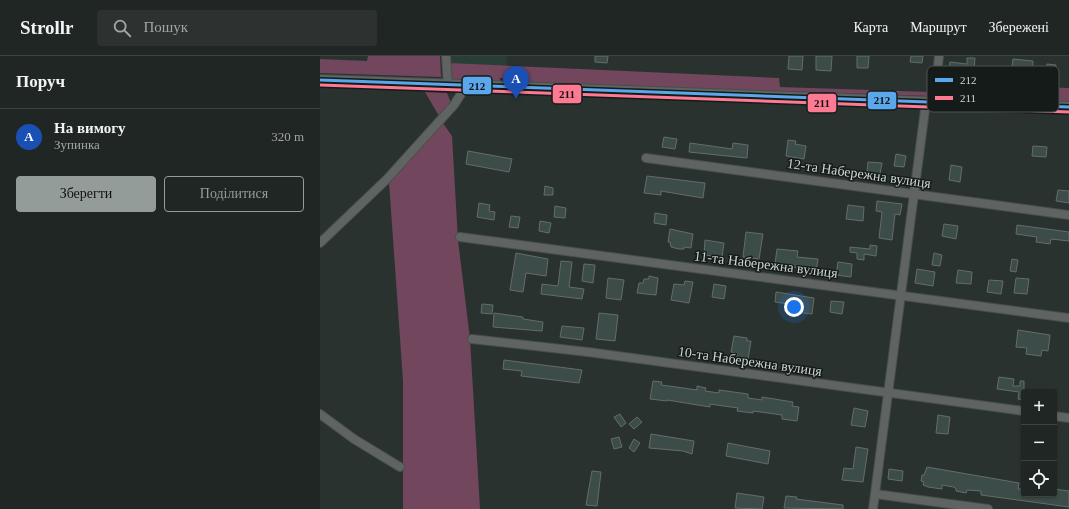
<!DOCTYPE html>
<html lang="uk">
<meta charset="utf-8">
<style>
body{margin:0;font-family:Georgia,serif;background:#2d3231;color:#f1f3f6}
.controls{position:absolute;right:12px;bottom:12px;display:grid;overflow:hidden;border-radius:4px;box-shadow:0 1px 3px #0004}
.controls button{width:36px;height:36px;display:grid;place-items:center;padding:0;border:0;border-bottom:1px solid #3d4341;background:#202624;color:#f1f3f6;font:20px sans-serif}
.you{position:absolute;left:474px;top:251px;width:14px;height:14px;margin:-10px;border:3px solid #fff;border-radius:50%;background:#1a73e8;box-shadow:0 0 0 6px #1a73e833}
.badge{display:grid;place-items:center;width:26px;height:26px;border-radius:50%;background:#939c99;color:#fff;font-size:13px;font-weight:700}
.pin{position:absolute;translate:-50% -33px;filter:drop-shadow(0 1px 2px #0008)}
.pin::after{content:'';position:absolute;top:21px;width:14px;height:12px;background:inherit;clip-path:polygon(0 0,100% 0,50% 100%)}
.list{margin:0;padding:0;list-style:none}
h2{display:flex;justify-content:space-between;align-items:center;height:52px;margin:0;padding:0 16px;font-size:17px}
h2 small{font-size:13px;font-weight:400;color:#a2a5a6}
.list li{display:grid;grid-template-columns:26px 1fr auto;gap:12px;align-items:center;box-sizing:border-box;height:56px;padding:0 16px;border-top:1px solid #3d4341}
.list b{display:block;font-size:15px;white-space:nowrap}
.list p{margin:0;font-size:13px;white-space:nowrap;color:#a2a5a6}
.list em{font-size:13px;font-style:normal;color:#a2a5a6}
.actions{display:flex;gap:8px;padding:12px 16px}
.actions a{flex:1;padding:9px 0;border:1px solid #939c99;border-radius:4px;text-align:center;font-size:14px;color:#939c99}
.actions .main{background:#939c99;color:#111}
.icon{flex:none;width:22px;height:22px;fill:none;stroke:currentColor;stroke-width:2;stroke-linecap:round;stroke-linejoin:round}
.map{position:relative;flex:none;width:749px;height:453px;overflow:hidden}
header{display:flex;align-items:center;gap:24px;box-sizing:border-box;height:56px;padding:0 20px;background:#202624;border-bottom:1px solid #3d4341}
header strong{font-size:19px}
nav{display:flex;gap:22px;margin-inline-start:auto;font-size:14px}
.search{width:280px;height:36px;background:#2d3231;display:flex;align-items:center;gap:10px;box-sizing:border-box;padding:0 14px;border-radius:4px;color:#a2a5a6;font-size:15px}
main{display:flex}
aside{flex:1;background:#202624}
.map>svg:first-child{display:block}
</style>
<header>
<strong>Strollr</strong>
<div class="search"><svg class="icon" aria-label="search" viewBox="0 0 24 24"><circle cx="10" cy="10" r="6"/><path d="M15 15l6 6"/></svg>Пошук</div>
<nav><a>Карта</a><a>Маршрут</a><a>Збережені</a></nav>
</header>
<main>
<aside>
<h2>Поруч<small></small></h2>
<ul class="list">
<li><span class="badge" style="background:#1a4fb4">A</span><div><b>На вимогу</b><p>Зупинка</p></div><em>320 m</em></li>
</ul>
<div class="actions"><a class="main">Зберегти</a><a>Поділитися</a></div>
</aside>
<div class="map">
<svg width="749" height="453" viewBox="0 0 749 453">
<rect width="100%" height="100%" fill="#2a3230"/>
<!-- built -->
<polygon fill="#293e39" points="129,0 187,0 186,10 130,7"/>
<!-- green -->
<g fill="#72465c">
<polygon points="48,0 120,0 121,21 0,17 0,3 47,5"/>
<polygon points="130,7 459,22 460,31 611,36 611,40 190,26 190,22 180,22 180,26 131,24"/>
<polygon points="623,28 749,32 749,46 622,41"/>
<polygon points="105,36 127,37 131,47 119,60"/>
<polygon points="122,66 132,80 138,184 150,283 160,453 83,453 83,325 69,126"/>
</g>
<!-- building -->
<g fill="#3c4c48" stroke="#656c6a">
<polygon points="275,0 288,0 287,7 275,6"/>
<polygon points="469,0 483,0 482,14 468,13"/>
<polygon points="496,0 512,0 511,15 496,14"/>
<polygon points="537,0 549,0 548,12 537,12"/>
<polygon points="591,0 603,0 602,7 590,6"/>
<polygon points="647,2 655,2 653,27 645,26 646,22 628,20 630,6 647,8"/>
<polygon points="693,3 713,5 712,22 691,20"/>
<polygon points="727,8 736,9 734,24 726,24"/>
<polygon points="344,81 357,83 355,93 342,91"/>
<polygon points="468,84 476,85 475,88 486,90 484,103 466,100"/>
<polygon points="370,87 412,93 413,87 428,89 427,102 369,96"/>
<polygon points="713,90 727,91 726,101 712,100"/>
<polygon points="148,95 192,103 189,116 146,108"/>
<polygon points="576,98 586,100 584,111 574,110"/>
<polygon points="548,106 562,107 560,118 547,116"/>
<polygon points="631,109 642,111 640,126 629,124"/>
<polygon points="327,120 385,127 383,142 341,135 341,139 324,137"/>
<polygon points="225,130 233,132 233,139 224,139"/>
<polygon points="738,134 749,135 749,147 736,145"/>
<polygon points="557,145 582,148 580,159 575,158 572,184 559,182 562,156 556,155"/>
<polygon points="159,147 170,149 169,155 175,156 174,164 157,161"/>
<polygon points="528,149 544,151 543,165 526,163"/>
<polygon points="235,150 246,152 245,162 234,161"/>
<polygon points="335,157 347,159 346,169 334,167"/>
<polygon points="191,160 200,161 198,172 189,171"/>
<polygon points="220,165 231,167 229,177 219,175"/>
<polygon points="624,168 638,170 636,183 622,180"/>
<polygon points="697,169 749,176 749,185 731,183 730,188 716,186 717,181 696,178"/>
<polygon points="350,173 373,178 371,192 364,191 364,193 359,193 351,191 350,186 348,186"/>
<polygon points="426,176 443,178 439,203 423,201"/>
<polygon points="385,184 404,187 402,201 384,199"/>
<polygon points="550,189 557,190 556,200 544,198 544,204 537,203 537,197 530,196 530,191 550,193"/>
<polygon points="457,193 478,195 477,201 498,203 496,215 455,208"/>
<polygon points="196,197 228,203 226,220 206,217 203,236 190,234"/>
<polygon points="614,197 622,199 620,210 612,209"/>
<polygon points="692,203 698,204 696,216 690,215"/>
<polygon points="241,205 252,206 249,231 264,233 262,243 221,238 222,228 238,230"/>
<polygon points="518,206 532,208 531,221 516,219"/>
<polygon points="264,208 275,209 273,227 262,225"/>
<polygon points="597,213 615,216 613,230 595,227"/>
<polygon points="638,214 652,216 651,228 636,227"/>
<polygon points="329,220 338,222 336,239 317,237 319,227 323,227 324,223 329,223"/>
<polygon points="288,222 304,224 301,244 286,242"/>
<polygon points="696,222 709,223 707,238 694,237"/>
<polygon points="669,224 683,225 681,238 667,236"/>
<polygon points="365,225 373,226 369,247 351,244 354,228 364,229"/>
<polygon points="394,228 406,230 404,243 392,241"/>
<polygon points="456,236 494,242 492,258 475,256 476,249 455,246"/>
<polygon points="511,245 524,246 522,258 510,256"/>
<polygon points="162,248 173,249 172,258 161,257"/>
<polygon points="174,257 203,261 203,263 223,266 222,275 173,271"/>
<polygon points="279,257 298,259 295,285 276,283"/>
<polygon points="242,270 264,272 262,284 240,281"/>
<polygon points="698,274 730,279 728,295 722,294 721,300 706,298 707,292 696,291"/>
<polygon points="414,280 427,282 427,285 431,285 428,303 417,302 417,297 411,296"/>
<polygon points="184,304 262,314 259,327 201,320 202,315 183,313"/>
<polygon points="679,321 694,323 693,330 700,330 700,325 704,325 704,344 698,343 699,336 677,333"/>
<polygon points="333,325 342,326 341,329 349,330 377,334 377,330 386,332 385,335 399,337 399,334 428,338 428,342 442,344 442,341 473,346 472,350 479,351 477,365 462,363 462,359 433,355 433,357 417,355 418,352 390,348 390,351 347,344 347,345 330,343"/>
<polygon points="534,352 548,355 545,371 531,369"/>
<polygon points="300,358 306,367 301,371 294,361"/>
<polygon points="618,359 630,361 628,378 616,377"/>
<polygon points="317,361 322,366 314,373 309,368"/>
<polygon points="331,378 374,385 372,398 363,395 329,392"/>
<polygon points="299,381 302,391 294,393 291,383"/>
<polygon points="314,383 320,387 314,396 309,392"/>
<polygon points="408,387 450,395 448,408 406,400"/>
<polygon points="536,391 548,393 543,426 522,424 524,412 533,413"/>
<polygon points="607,411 699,427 698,433 704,433 704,438 734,438 734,433 749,435 749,451 661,439 661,435 647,434 646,437 636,435 636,433 634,431 622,429 622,433 608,431 603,429 604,426 601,425 602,419 604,419"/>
<polygon points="569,413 583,415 582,425 568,423"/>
<polygon points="272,415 281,416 277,450 266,449"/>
<polygon points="417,437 444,441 442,453 415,452"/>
<polygon points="466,440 477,441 476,443 523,449 523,453 464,452"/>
</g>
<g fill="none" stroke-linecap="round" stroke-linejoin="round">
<defs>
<g id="minor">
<polyline points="126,0 128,30"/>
<polyline points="614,46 619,0"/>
<polyline points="326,102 749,159"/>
<polyline points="140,181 749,262"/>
<polyline points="0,187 67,123 134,49 146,30"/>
<polyline points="152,283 268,296 704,355"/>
<polyline points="0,358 34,383 80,411"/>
<polyline points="734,360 749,362"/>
<polyline points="555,438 668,453"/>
<polyline points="553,453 606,46"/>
</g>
<polyline id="tertiary" points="0,24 749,51"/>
</defs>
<!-- minor casing -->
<use href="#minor" stroke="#484e4c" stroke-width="10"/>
<!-- tertiary casing -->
<use href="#tertiary" stroke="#484e4c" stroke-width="12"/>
<!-- minor -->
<use href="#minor" stroke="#5f6463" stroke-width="8"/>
<!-- tertiary -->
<use href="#tertiary" stroke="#5f6463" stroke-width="10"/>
<defs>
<polyline id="bus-1" points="0,24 749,51"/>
<polyline id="bus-2" points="0,29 749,56"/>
</defs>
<!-- bus-1 casing -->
<use href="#bus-1" stroke="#151b19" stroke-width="6"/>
<!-- bus-2 casing -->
<use href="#bus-2" stroke="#151b19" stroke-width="6"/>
<!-- bus-1 -->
<use href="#bus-1" stroke="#5aa8eb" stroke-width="3"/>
<!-- bus-2 -->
<use href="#bus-2" stroke="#fe7a93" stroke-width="3"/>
</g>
<g text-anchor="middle" stroke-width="3" stroke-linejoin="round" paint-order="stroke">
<!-- street labels -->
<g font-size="14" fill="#ccd5d2" stroke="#151b19">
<text transform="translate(539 117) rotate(8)" y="5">12-та Набережна вулиця</text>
<text transform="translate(446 208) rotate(7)" y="5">11-та Набережна вулиця</text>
<text transform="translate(430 305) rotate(8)" y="5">10-та Набережна вулиця</text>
</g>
</g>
<!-- legend -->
<rect x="607" y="10" width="132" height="46" rx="6" fill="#151b19" stroke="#4c5350" stroke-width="1"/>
<rect x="615" y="22" width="18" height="4" fill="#5aa8eb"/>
<rect x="615" y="40" width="18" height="4" fill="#fe7a93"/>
<g font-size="11" fill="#ccd5d2">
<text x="640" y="28">212</text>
<text x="640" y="46">211</text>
</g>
<g stroke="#151b19" stroke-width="1.5">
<rect x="142" y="20" width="30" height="19" rx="4" fill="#5aa8eb"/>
<rect x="232" y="28" width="30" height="20" rx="4" fill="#fe7a93"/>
<rect x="547" y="35" width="30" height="19" rx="4" fill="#5aa8eb"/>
<rect x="487" y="37" width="30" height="20" rx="4" fill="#fe7a93"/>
</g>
<g font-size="11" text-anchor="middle" font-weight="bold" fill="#111">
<text x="157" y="34">212</text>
<text x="247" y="42">211</text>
<text x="562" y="48">212</text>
<text x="502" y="51">211</text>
</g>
</svg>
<div class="controls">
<button>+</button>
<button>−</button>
<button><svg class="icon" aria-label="locate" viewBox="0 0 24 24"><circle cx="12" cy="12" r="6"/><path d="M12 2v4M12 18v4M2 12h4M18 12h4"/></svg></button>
</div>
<div class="you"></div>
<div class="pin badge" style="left:196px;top:43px;background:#1a4fb4">A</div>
</div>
</main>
